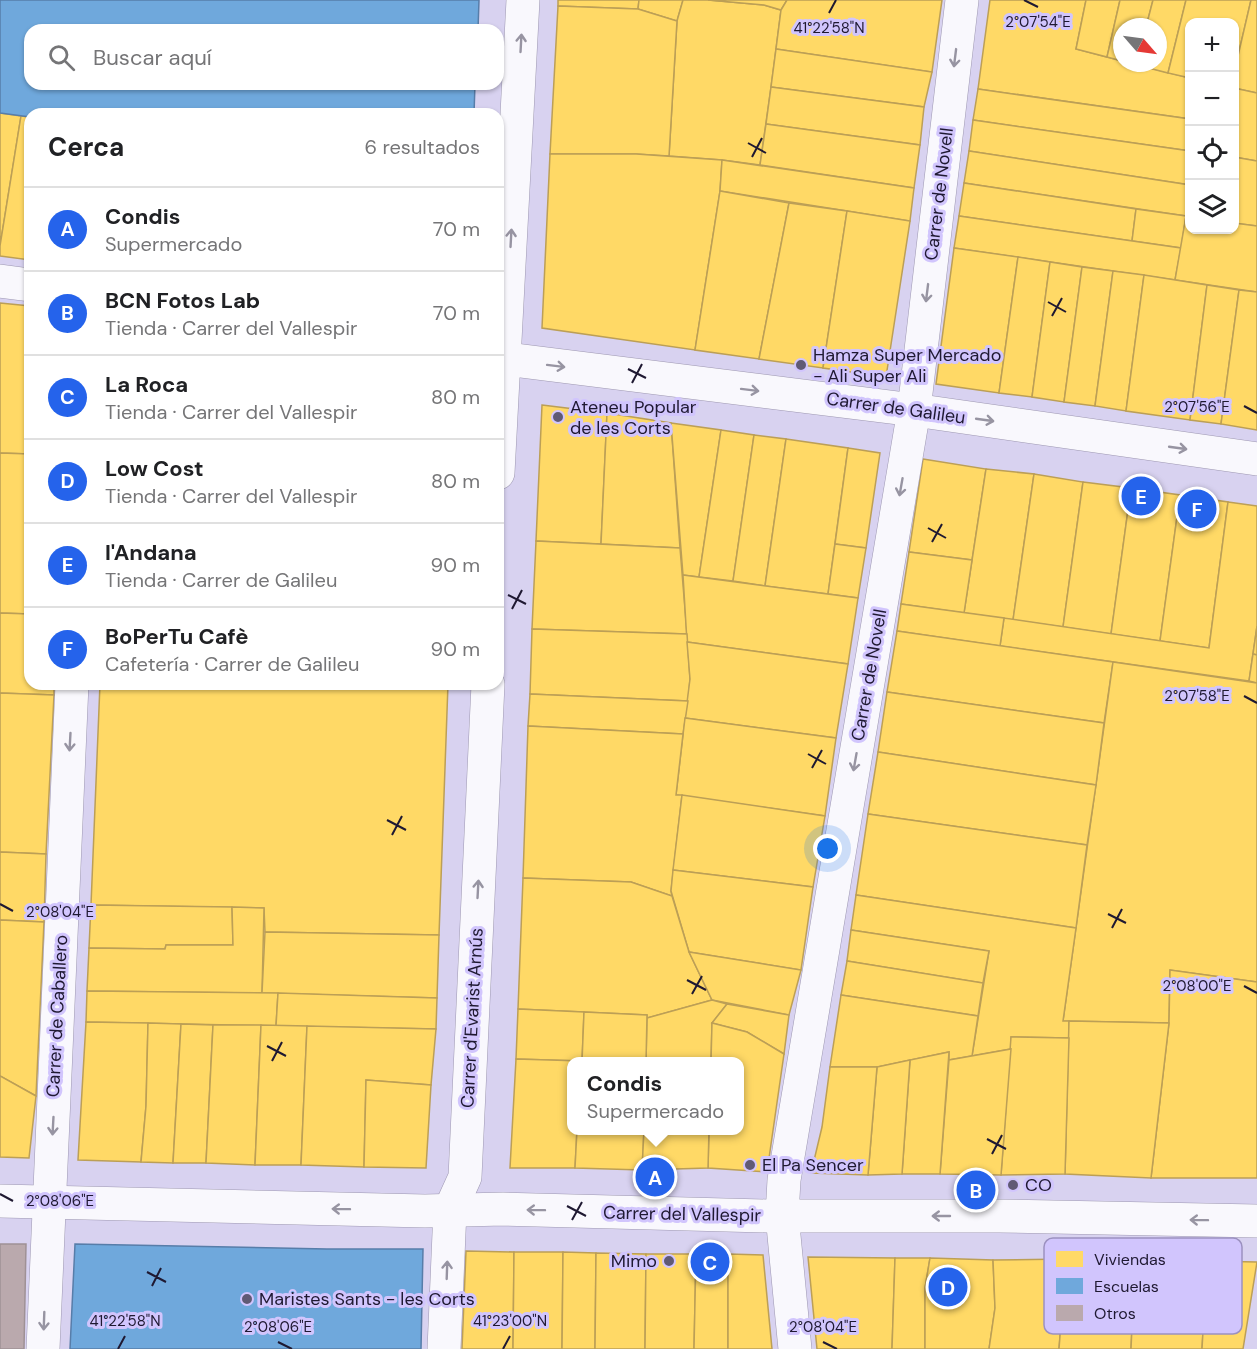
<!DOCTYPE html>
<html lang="es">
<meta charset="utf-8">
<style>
body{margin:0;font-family:"DM Sans",sans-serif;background:#f6f6f6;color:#202124}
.controls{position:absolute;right:18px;top:18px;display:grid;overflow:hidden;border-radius:12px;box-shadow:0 2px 4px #0004}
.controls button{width:54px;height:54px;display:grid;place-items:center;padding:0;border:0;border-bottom:2px solid #e0e0e0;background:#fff;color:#202124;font:30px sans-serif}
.compass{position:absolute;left:1113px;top:18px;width:54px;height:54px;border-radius:50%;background:#fff;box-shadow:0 2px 4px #0004;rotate:118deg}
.you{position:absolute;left:828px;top:849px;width:21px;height:21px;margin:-15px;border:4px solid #fff;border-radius:50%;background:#1a73e8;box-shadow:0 0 0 9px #1a73e833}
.badge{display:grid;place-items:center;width:39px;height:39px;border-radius:50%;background:#2563eb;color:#fff;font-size:20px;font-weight:700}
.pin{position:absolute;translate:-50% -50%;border:3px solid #fff;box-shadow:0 2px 6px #0006}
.popup{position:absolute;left:567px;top:1057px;width:177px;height:78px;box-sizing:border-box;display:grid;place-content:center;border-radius:12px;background:#fff;filter:drop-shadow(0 2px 4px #0005);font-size:20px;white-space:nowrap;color:#757577}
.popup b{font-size:22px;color:#202124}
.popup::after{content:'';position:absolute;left:50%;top:100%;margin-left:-12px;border:12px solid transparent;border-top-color:#fff}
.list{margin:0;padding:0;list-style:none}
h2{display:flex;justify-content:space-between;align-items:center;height:78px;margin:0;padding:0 24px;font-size:26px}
h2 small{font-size:20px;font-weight:400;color:#757577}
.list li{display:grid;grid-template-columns:39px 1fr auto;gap:18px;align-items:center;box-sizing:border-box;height:84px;padding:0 24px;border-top:2px solid #e0e0e0}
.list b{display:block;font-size:22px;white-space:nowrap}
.list p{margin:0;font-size:20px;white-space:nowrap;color:#757577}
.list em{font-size:20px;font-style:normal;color:#757577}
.icon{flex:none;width:33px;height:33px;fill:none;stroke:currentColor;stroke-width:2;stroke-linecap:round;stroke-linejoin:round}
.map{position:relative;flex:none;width:1257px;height:1349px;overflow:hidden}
.search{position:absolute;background:#fff;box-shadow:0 2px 4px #0004;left:24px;top:24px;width:480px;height:66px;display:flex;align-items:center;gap:15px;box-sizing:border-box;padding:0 21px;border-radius:18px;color:#757577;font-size:22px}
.panel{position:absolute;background:#fff;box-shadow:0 2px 4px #0004;left:24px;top:108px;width:480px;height:582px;border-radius:18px}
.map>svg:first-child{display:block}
</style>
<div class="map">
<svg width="1257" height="1349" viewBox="0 0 1257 1349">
<rect width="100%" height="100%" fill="#d8d2f0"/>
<!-- homes -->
<g fill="#ffd966" stroke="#bc9f56" stroke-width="1.5">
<polygon points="558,0 639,0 638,9 558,6"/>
<polygon points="639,0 683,0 677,21 638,9"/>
<polygon points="683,0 708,0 764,5 781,10 771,87 760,165 722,160 669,156 677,21"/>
<polygon points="708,0 787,0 781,10 764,5"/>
<polygon points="787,0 942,0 932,72 776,49 781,10"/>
<polygon points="990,0 1086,0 1076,49 1122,61 1122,63 1130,63 1190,78 1190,119 978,89"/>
<polygon points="1086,0 1120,0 1107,57 1076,49"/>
<polygon points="1120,0 1153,0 1146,27 1122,27 1122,61 1107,57"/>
<polygon points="1153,0 1186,0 1168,73 1137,65 1138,63 1158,63 1158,27 1146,27"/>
<polygon points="1186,0 1251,0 1234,73 1234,22 1190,22 1190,78 1168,73"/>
<polygon points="1251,0 1257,0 1257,93 1234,88 1234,73"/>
<polygon points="558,6 638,9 677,21 669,156 636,154 550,154"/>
<polygon points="776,49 932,72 924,107 771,87"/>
<polygon points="771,87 924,107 920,145 766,124"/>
<polygon points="1234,88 1257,93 1257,161 1234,157"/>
<polygon points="978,89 1190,119 1190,151 973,120"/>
<polygon points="0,113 21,116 0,246"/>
<polygon points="21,116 30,117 30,260 0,256 0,246"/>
<polygon points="973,120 1190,151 1190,185 969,151"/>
<polygon points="766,124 920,145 914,188 760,165"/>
<polygon points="969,151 1190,185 1186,216 964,183"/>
<polygon points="550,154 636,154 722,160 720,191 695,350 542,328"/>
<polygon points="1234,157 1257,161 1257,226 1234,223"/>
<polygon points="722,160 914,188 910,221 720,191"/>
<polygon points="964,183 1136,209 1132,241 959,216"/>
<polygon points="720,191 789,203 759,359 695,350"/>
<polygon points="1190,191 1190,216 1186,216"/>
<polygon points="789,203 847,211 823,368 759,359"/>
<polygon points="1136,209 1186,216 1181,248 1132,241"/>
<polygon points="847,211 910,221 886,377 823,368"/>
<polygon points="959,216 1181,248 1175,280 954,248"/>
<polygon points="1186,216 1190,216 1190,230 1234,230 1234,223 1257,226 1257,292 1175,280"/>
<polygon points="954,248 1018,257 999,393 936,384"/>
<polygon points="1018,257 1050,262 1032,397 999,393"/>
<polygon points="1050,262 1082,267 1064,402 1032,397"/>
<polygon points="1082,267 1113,271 1095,406 1064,402"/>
<polygon points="1113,271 1144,275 1126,411 1095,406"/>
<polygon points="1144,275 1207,285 1190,420 1126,411"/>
<polygon points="1207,285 1239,290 1221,424 1190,420"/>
<polygon points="1239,290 1257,292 1257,430 1221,424"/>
<polygon points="0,303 30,306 30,454 0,453"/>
<polygon points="542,405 607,413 601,544 536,541"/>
<polygon points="607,413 671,423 680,548 601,544"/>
<polygon points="671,423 721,430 699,577 683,575"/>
<polygon points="721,430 754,435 733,581 699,577"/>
<polygon points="754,435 786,439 765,586 733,581"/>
<polygon points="786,439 848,448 828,594 765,586"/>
<polygon points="848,448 880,453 866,548 835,544"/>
<polygon points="0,453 30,454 30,614 0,613"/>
<polygon points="923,459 986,469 972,560 909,552"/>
<polygon points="986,469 1034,474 1013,620 964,613"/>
<polygon points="1034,474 1083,482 1063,627 1013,620"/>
<polygon points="1083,482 1131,488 1111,634 1063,627"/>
<polygon points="1131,488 1180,495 1160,641 1111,634"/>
<polygon points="1180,495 1228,502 1209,648 1160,641"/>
<polygon points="1228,502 1257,506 1257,626 1249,681 1000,646 1004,618 1209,648"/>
<polygon points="536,541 680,548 687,634 532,629"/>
<polygon points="835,544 866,548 858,598 828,594"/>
<polygon points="909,552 972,560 964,613 901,604"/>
<polygon points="683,575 858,598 848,664 687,642"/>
<polygon points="901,604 1004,618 1000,646 897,631"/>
<polygon points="0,613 30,614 30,684 54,684 54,695 0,693"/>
<polygon points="1257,626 1257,655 1253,654"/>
<polygon points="532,629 687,634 690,679 688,701 530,694"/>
<polygon points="897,631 1113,662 1104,723 887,692"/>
<polygon points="687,642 848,664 836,738 685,718 690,679"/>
<polygon points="1253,654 1257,655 1257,683 1249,681"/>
<polygon points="1113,662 1257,683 1257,982 1170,970 1169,1023 1063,1021"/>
<polygon points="100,684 448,684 439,935 265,932 264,908 91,905"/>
<polygon points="887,692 1104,723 1096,785 878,752"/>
<polygon points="0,693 54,695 46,854 0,852"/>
<polygon points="530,694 688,701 683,734 528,726"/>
<polygon points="685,718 836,738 825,816 676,795"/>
<polygon points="528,726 683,734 676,795 682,795 671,891 672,896 631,882 523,878"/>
<polygon points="878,752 1096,785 1087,845 868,814"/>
<polygon points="682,795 825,816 813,887 673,870"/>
<polygon points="868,814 1087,845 1076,928 856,895"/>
<polygon points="0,852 46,854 44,922 0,920"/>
<polygon points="673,870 813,887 801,970 689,952 671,891"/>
<polygon points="523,878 631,882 672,896 689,952 712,1000 647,1018 647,1015 518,1009"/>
<polygon points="856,895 1076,928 1063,1021 1069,1021 1069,1038 1011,1037 1011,1049 972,1056 989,951 851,930"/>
<polygon points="91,905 232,907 233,945 166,945 165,949 89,948"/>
<polygon points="232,907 264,908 262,993 87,991 89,948 165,949 166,945 233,945"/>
<polygon points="0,920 44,922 36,1096 0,1076"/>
<polygon points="851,930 989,951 983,983 847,961"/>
<polygon points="265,932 439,935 437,998 262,993"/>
<polygon points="689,952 801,970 789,1015 712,1000"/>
<polygon points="847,961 983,983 978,1016 841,995"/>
<polygon points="1170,970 1257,982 1257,1178 1151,1178 1169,1023"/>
<polygon points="87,991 278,993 276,1026 86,1022"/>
<polygon points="278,993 437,998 436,1029 276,1026"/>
<polygon points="841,995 978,1016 972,1056 949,1060 949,1052 877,1067 830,1067"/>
<polygon points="712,1000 727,1004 712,1023 711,1062 646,1062 647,1018"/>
<polygon points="727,1004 789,1015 784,1054 747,1032 712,1023"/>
<polygon points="518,1009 584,1012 582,1061 516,1059"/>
<polygon points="584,1012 647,1015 646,1062 582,1062"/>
<polygon points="1069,1021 1169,1023 1151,1178 1065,1174"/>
<polygon points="86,1022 148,1023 146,1106 141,1162 78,1160"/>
<polygon points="148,1023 181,1024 173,1163 141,1162 146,1106"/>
<polygon points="712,1023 747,1032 784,1054 767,1172 708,1168 709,1130 739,1130 739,1062 711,1062"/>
<polygon points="181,1024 213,1025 206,1163 173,1163"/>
<polygon points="213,1025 261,1025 255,1165 206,1163"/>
<polygon points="261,1025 307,1026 301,1165 255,1165"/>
<polygon points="307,1026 436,1029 431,1085 366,1080 364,1167 301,1165"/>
<polygon points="1011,1037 1069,1038 1065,1174 1001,1175"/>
<polygon points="1011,1049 1001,1175 940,1174 949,1060"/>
<polygon points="949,1052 940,1174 902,1174 910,1060"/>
<polygon points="516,1059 582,1061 571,1062 571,1130 577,1130 575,1168 510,1168"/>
<polygon points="910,1060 902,1174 868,1175 877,1067"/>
<polygon points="830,1067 877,1067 868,1175 811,1173 822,1127"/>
<polygon points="0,1076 36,1096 29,1158 0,1157"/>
<polygon points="366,1080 431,1085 426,1168 364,1167"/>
<polygon points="577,1130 644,1130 642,1170 575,1168"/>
<polygon points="644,1130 709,1130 708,1168 642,1170"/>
<polygon points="466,1251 514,1252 513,1349 462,1349"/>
<polygon points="514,1252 563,1252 562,1349 513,1349"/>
<polygon points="563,1252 596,1253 595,1349 562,1349"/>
<polygon points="596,1253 646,1254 645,1349 595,1349"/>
<polygon points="646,1254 696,1254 694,1349 645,1349"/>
<polygon points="696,1254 728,1254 728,1349 694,1349"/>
<polygon points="728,1254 763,1255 772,1349 728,1349"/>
<polygon points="808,1257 895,1258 892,1349 817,1349"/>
<polygon points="895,1258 930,1258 925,1288 925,1349 892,1349"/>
<polygon points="930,1258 993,1260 995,1308 989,1349 925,1349 925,1288"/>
<polygon points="1066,1259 1059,1349 989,1349 995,1308 993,1260"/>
<polygon points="1066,1259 1135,1261 1131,1349 1059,1349"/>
<polygon points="1135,1261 1207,1261 1202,1349 1131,1349"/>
<polygon points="1207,1261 1257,1262 1243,1349 1202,1349"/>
</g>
<!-- schools -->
<g fill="#6fa8dc" stroke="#577da9" stroke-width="1.5">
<polygon points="0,0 479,0 478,30 30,30 30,84 475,84 474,114 30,114 30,117 0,113"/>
<polygon points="75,1244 327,1249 423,1249 421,1349 70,1349"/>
</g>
<!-- building -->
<polygon fill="#baa9ad" stroke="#9f9195" stroke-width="1.5" points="0,1244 26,1244 24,1349 0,1349"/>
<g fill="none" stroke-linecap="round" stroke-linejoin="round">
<defs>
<g id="street">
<polyline points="0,281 30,285"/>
<polyline points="498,358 914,410 1257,459"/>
<polyline points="498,473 523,0"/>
<polyline points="0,1201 425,1211 503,1209 767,1216 999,1216 1257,1221"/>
<polyline points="43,1349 72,684"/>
<polyline points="444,1349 450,1210 465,1177 488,684"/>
<polyline points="795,1349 782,1215 784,1180 914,410 962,0"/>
</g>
</defs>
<!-- street casing -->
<use href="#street" stroke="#9d97b1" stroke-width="34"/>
<!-- street -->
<use href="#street" stroke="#f9f8fd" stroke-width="33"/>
</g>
<!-- one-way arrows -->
<defs><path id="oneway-shaft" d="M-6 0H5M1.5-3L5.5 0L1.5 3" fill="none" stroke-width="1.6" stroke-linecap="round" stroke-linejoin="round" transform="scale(1.5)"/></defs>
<g stroke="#9794a2">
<use href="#oneway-shaft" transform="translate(521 43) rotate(-87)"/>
<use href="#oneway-shaft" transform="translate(955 58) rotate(97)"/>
<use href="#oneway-shaft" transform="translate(511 238) rotate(-87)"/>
<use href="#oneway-shaft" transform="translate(927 293) rotate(97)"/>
<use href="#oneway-shaft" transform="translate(556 366) rotate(7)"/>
<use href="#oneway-shaft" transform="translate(750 390) rotate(7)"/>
<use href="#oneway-shaft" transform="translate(985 420) rotate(8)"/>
<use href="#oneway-shaft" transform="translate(1178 448) rotate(8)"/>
<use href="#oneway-shaft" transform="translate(901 487) rotate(100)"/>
<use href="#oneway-shaft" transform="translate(70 742) rotate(93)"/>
<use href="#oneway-shaft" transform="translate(855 762) rotate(100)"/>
<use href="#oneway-shaft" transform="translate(478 889) rotate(-87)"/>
<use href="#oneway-shaft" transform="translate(53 1126) rotate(93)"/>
<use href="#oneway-shaft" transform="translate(341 1209) rotate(-179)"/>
<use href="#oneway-shaft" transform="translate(536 1210) rotate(-179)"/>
<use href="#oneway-shaft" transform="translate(941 1216) rotate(-180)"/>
<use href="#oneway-shaft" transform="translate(1199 1220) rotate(-179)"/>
<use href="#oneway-shaft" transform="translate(447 1270) rotate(-88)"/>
<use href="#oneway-shaft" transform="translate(44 1321) rotate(92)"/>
</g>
<!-- ticks -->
<path fill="none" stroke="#1f1932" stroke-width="2" d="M1024 0 1038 7M829 13 836 0M748 143 766 153M752 157 762 138M1048 302 1066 312M1052 316 1062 298M628 369 646 378M632 383 642 364M1244 406 1257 413M928 528 946 538M932 542 942 524M508 595 526 604M512 609 522 590M1244 696 1257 703M808 754 826 764M812 768 822 750M387 820 406 830M392 835 402 816M0 904 13 911M1108 914 1126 923M1112 928 1122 909M687 980 706 990M1244 986 1257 993M692 994 702 976M267 1046 286 1056M272 1061 282 1042M987 1139 1006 1149M992 1154 1002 1135M0 1194 13 1201M567 1206 586 1216M572 1220 582 1202M147 1272 166 1282M152 1286 161 1268M278 1342 292 1349M823 1342 837 1349M118 1349 125 1336M503 1349 510 1336"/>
<!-- markers -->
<g fill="#605a74" stroke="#d1c5fd" stroke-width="2">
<circle cx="801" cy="365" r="6"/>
<circle cx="558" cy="417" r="6"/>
<circle cx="750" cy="1165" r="6"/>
<circle cx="1013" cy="1185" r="6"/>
<circle cx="669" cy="1261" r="6"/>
<circle cx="247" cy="1299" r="6"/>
</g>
<g text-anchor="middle" stroke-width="6" stroke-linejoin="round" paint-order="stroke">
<!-- street labels -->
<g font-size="18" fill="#1f1932" stroke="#d1c5fd">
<text transform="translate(939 194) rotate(-83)" y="6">Carrer de Novell</text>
<text transform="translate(896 408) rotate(8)" y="6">Carrer de Galileu</text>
<text transform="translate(869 675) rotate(-80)" y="6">Carrer de Novell</text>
<text transform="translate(57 1016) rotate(-87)" y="6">Carrer de Caballero</text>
<text transform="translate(472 1018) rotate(-87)" y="6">Carrer d'Evarist Arnús</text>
<text transform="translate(682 1214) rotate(1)" y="6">Carrer del Vallespir</text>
</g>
<!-- poi labels -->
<g font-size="18" fill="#1f1932" stroke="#d1c5fd" text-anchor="start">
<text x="813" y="361">Hamza Super Mercado<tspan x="813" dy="21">- Ali Super Ali</tspan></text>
<text x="570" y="413">Ateneu Popular<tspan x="570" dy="21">de les Corts</tspan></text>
<text x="762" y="1171">El Pa Sencer</text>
<text x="1025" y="1191">CO</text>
<text x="657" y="1267" text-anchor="end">Mimo</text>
<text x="259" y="1305">Maristes Sants - les Corts</text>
</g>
</g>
<!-- legend -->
<rect x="1044" y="1238" width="198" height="96" rx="9" fill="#d1c5fd" stroke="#9c91c0" stroke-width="1.5"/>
<rect x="1056" y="1251" width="27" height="16" fill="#ffd966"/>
<rect x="1056" y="1278" width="27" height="16" fill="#6fa8dc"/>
<rect x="1056" y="1305" width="27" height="16" fill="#baa9ad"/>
<g font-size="16" fill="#1f1932">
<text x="1094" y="1265">Viviendas</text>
<text x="1094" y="1292">Escuelas</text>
<text x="1094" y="1319">Otros</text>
</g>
<g font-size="15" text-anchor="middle" fill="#1f1932" stroke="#d1c5fd" stroke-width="6" stroke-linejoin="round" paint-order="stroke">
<text x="1038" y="27">2°07'54"E</text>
<text x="829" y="33">41°22'58"N</text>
<text x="1197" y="412">2°07'56"E</text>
<text x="1197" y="701">2°07'58"E</text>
<text x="60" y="917">2°08'04"E</text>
<text x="1197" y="991">2°08'00"E</text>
<text x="60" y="1206">2°08'06"E</text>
<text x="125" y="1326">41°22'58"N</text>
<text x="510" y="1326">41°23'00"N</text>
<text x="278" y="1332">2°08'06"E</text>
<text x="823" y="1332">2°08'04"E</text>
</g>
</svg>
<div class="controls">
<button>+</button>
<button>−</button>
<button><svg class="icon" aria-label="locate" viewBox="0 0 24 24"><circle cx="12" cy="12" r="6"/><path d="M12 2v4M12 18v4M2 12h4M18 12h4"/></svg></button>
<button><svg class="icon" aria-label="layers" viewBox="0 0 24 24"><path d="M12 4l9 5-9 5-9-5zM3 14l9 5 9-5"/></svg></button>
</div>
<svg class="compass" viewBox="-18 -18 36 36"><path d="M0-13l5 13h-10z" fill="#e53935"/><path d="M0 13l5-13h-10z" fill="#757577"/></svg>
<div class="you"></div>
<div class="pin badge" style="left:655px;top:1177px">A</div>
<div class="popup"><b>Condis</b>Supermercado</div>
<div class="pin badge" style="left:976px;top:1190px">B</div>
<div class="pin badge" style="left:710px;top:1262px">C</div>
<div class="pin badge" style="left:948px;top:1287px">D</div>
<div class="pin badge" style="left:1141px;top:496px">E</div>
<div class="pin badge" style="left:1197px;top:509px">F</div>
<div class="search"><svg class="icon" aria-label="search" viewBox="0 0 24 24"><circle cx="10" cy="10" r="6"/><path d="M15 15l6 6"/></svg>Buscar aquí</div>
<section class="panel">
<h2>Cerca<small>6 resultados</small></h2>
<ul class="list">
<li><span class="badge">A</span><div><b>Condis</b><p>Supermercado</p></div><em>70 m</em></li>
<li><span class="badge">B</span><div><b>BCN Fotos Lab</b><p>Tienda · Carrer del Vallespir</p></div><em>70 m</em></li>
<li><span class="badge">C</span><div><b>La Roca</b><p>Tienda · Carrer del Vallespir</p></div><em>80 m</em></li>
<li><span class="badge">D</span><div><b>Low Cost</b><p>Tienda · Carrer del Vallespir</p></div><em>80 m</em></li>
<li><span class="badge">E</span><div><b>l'Andana</b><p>Tienda · Carrer de Galileu</p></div><em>90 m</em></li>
<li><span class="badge">F</span><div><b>BoPerTu Cafè</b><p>Cafetería · Carrer de Galileu</p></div><em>90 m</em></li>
</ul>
</section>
</div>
